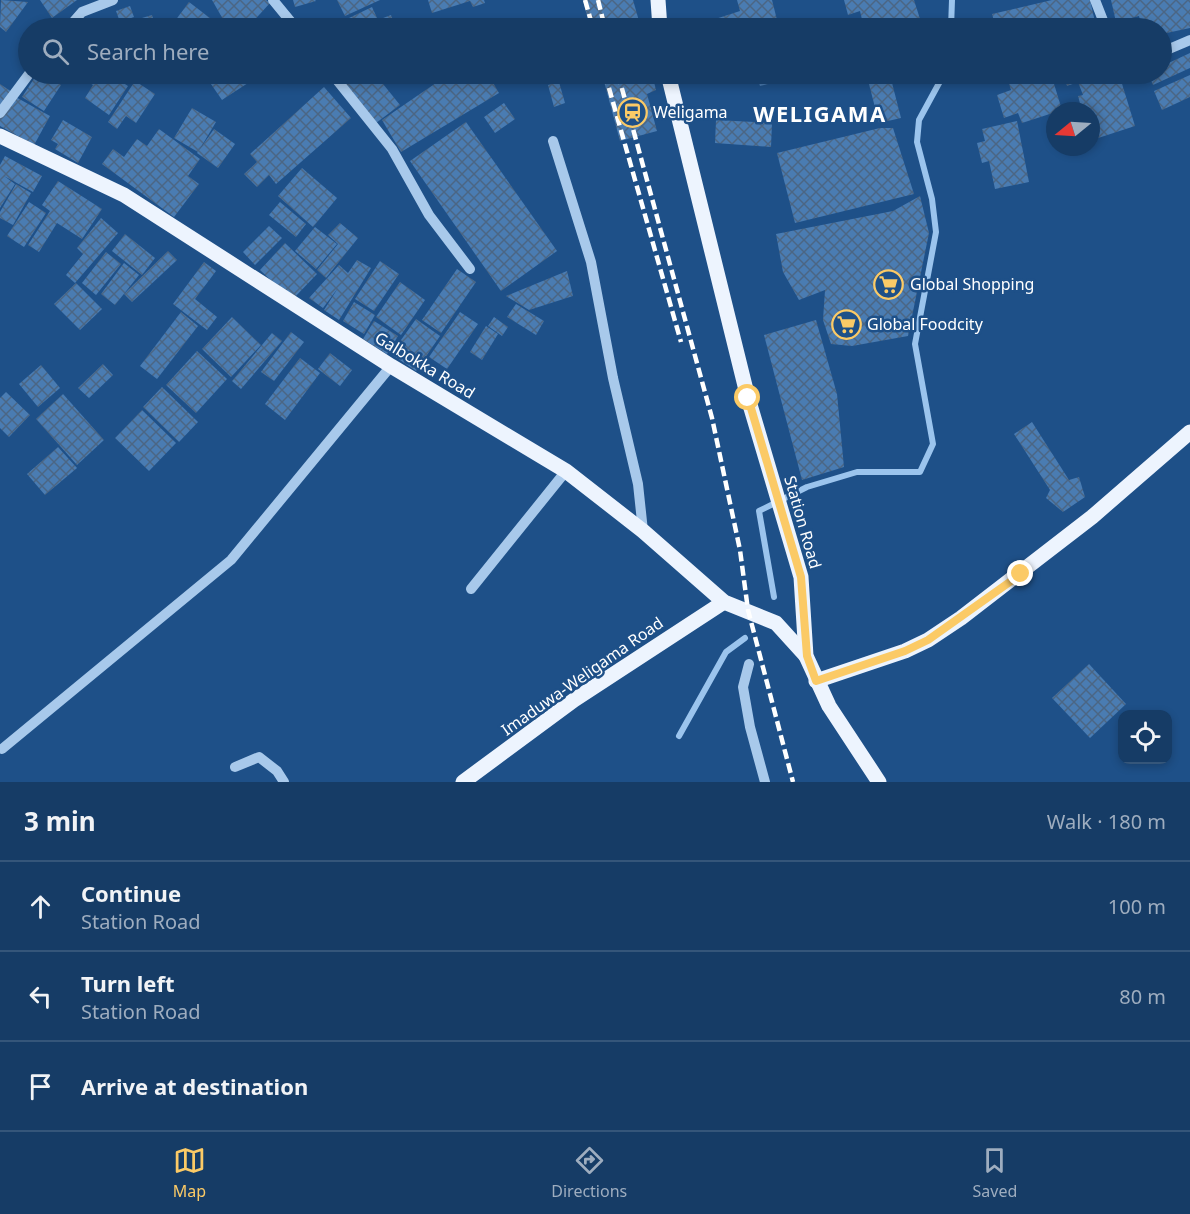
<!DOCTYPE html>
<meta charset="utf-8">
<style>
body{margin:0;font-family:"Noto Sans",sans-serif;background:#1f436c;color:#f1f3f6}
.controls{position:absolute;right:18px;bottom:18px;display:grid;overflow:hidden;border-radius:12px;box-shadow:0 3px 9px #0003}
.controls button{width:54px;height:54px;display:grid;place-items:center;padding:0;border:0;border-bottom:2px solid #35567a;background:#163c66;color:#f1f3f6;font:30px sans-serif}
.compass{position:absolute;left:1046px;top:102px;width:54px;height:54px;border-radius:50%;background:#163c66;box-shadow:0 3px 9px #0003;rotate:252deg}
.stop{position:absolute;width:18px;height:18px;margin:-14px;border:4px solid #fbca66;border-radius:50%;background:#fff}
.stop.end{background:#fbca66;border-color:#fff;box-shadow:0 2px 6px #0008}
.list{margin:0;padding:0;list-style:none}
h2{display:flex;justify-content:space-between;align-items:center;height:78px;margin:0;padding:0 24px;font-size:26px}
h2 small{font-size:20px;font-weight:400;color:#9eadbf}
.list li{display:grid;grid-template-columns:39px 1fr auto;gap:18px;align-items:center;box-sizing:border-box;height:90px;padding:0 24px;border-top:2px solid #35567a}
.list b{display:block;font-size:22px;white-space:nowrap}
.list p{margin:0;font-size:20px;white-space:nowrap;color:#9eadbf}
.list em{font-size:20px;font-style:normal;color:#9eadbf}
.icon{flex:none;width:33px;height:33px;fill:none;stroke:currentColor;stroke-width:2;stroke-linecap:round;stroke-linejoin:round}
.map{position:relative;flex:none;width:1190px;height:782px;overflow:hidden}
.search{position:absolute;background:#163c66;box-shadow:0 3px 9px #0003;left:18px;right:18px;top:18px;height:66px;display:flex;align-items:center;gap:15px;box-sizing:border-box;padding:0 21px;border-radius:33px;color:#9eadbf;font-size:22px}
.sheet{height:348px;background:#163c66}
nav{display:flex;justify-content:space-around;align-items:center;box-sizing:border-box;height:84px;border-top:2px solid #35567a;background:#163c66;font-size:16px;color:#9eadbf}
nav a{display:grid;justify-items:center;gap:3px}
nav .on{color:#fbca66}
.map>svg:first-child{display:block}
</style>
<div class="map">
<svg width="1190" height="782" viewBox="0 0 1190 782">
<defs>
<pattern id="building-cross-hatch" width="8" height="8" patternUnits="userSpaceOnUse" patternTransform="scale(1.5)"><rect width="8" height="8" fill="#4a7cb2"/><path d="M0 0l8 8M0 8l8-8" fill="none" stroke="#4b6684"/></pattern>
</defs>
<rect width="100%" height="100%" fill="#1e5088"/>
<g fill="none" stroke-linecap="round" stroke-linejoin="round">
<!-- stream -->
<g stroke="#9bc4ed" stroke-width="6">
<polyline points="951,28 952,0"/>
<polyline points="774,597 759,511 807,487 857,472 920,472 933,444 915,344 936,232 932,199 917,142 919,120 944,74"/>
<polyline points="679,736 726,652 745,638"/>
</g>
</g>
<!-- building -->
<g fill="url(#building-cross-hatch)">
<polygon points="1,0 28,2 6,32 0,27"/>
<polygon points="40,0 77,0 52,18"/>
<polygon points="212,0 266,0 270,3 247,28 228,28"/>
<polygon points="293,0 315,0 316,1 295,7"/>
<polygon points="337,0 380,0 345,16"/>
<polygon points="428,0 484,0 485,3 473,7 470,1 432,13"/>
<polygon points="583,0 633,0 641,28 590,28"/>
<polygon points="737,0 772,0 779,28 701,28 700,24 740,11"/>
<polygon points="844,0 914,0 920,19 891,28 864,28 860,11 848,15"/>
<polygon points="1052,0 1090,0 1096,26 1083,28 996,28 992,14"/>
<polygon points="1111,0 1190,0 1190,28 1162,34 1162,28 1142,28 1139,16 1116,22"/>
<polygon points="189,2 223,28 178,28 172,25"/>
<polygon points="130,6 134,17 120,22 116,11"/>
<polygon points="372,7 378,20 391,15 396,28 354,28 349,18"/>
<polygon points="152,15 156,28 123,28 122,24"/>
<polygon points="466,20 469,28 448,28 447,26"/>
<polygon points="1190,53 1190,68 1153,85 1148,74 1162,74 1162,66"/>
<polygon points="37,74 43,74 61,85 44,111 22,97"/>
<polygon points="46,74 65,74 61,82"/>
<polygon points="75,74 99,74 97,80 100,74 109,74 128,86 109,115 85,98 93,85"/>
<polygon points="204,74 241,74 248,83 222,100"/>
<polygon points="347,74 375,74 400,105 376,123 341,78"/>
<polygon points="449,74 488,74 499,93 401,152 382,120"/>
<polygon points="602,74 652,74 656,90 647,94 657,131 620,141"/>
<polygon points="756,74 791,74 792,78 760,86"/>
<polygon points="1006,74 1051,74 1062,110 1022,123 1018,113 1004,118 997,95 1011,90"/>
<polygon points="1063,74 1119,74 1135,126 1092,140 1091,111 1082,111 1078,96 1083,95 1078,82 1067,86"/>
<polygon points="1190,75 1190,97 1162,110 1154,91"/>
<polygon points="891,79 901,118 879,123 869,84"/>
<polygon points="135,81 155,94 136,123 126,116 117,129 108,122"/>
<polygon points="559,82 565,103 554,107 548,85"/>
<polygon points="0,84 12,92 0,111"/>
<polygon points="324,87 351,118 276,184 269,175 257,187 244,174 257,162 250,154"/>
<polygon points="12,95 50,116 34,145 0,126 0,117"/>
<polygon points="504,103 515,119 495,133 484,117"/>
<polygon points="192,108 216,122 198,152 174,138"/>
<polygon points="63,120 92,137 78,163 55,149 58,144 51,140"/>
<polygon points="716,120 772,123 771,147 715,143"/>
<polygon points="1017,121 1029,182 995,189 989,161 982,163 977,143 985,141 982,129"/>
<polygon points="466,122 557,251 501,291 410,161"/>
<polygon points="880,128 893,128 914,194 795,223 777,153"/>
<polygon points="159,129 200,159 188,176 199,184 174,217 102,164 113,149 124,157 137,139 147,146"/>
<polygon points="214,129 235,144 218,168 197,153"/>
<polygon points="5,156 42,176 33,192 4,176 15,184 0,208 0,165"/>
<polygon points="302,168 337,198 313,227 278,196"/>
<polygon points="58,181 102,209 82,239 57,223 39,252 28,245 50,211 42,205"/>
<polygon points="16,184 31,193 13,225 0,218 0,212"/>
<polygon points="920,196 929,233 908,336 852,346 831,344 823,320 825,290 799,300 783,272 776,234 893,211"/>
<polygon points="29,202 46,213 24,247 7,236"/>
<polygon points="280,202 306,224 296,237 269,215"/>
<polygon points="101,218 118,233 75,283 66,275 83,254 77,248"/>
<polygon points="340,223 358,238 326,278 317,270 338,244 328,235"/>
<polygon points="269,226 282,238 255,265 243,252"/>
<polygon points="315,227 337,244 316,269 295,251"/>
<polygon points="125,234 155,258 142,275 112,251"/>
<polygon points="285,243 317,274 292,300 260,270"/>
<polygon points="168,251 177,260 132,302 124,294"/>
<polygon points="106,252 121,264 96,295 82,283"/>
<polygon points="357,260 371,268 339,320 324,310 338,288 323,308 309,298 339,265 348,273"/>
<polygon points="380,261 399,274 374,311 355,299"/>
<polygon points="204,262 216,271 195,299 217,317 207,330 173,304"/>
<polygon points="124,263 139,275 115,305 101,294"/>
<polygon points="457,269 476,282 441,333 422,320"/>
<polygon points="567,271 573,296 529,310 506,296"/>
<polygon points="400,282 425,300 401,335 376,317"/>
<polygon points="76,283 102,309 80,330 54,304"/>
<polygon points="354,302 375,315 364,334 343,321"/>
<polygon points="516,304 544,321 536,335 507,317"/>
<polygon points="181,312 198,326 157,379 140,366"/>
<polygon points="460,312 478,324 447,369 429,357"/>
<polygon points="232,317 261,345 231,377 202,349"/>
<polygon points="494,317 508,327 502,336 488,326"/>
<polygon points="416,319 440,336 416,371 391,354"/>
<polygon points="816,320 837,394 844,467 802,480 764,335"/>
<polygon points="374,321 398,336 387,354 363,339"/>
<polygon points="486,326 498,334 482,360 470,352"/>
<polygon points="291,332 304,342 274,381 261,372"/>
<polygon points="272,333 282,341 241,389 232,381"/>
<polygon points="197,351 227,379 196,413 166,385"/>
<polygon points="330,353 352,370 340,386 318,369"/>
<polygon points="300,358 320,373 285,420 265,404"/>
<polygon points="103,364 113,375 89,398 78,388"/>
<polygon points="41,365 60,388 38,407 19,384"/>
<polygon points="162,387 198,422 179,442 143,407"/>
<polygon points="6,392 30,415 9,437 0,428 0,398"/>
<polygon points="63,394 104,440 77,465 36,419"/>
<polygon points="142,410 176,443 149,471 115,438"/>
<polygon points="1032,422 1069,480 1079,477 1085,497 1063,512 1046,498 1050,490 1014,434"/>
<polygon points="58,447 77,468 45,495 27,474"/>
<polygon points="1089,664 1126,704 1090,738 1052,698"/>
</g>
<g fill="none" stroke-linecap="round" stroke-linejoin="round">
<!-- minor -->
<g stroke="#a8c9eb" stroke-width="10">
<polyline points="273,0 296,28"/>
<polyline points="1095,0 1106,28"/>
<polyline points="68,28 82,12 113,0"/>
<polyline points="1162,52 1190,40"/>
<polyline points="332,74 392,149 429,215 470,269"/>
<polyline points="0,113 29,74"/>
<polyline points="553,141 591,262 613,378 638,484 643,531"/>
<polyline points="471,589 566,471"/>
<polyline points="749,664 743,687 750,727 765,782"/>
<polyline points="2,749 231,560 391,366"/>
<polyline points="235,767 259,757 277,771 284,782"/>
</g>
<!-- major -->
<g stroke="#edf4fe" stroke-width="15">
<polyline points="658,0 660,28"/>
<polyline points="668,74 748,398 801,577 806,656 829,706 879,782"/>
<polyline points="0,136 124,195 391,366 566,471 643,531 724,602 776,623 806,656"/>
<polyline points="816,681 905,651 928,640 961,618 1092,517 1190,432"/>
<polyline points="463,782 574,700 724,602"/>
</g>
<!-- rail -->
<g stroke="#fff" stroke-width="4.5" stroke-dasharray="10 4.5" stroke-linecap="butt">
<polyline points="585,0 593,28"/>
<polyline points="598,0 605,28"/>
<polyline points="605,74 681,342"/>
<polyline points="618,74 712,418 740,550 748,610 793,782"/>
</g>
</g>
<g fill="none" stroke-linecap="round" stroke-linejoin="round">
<!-- route -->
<polyline stroke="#fbca66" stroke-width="8" points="748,398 801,577 807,656 816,681 905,651 928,640 1021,574"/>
</g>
<!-- icons -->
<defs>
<symbol id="station-ring" viewBox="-11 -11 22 22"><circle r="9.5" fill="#1e5088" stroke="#fbca66" stroke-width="1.5"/><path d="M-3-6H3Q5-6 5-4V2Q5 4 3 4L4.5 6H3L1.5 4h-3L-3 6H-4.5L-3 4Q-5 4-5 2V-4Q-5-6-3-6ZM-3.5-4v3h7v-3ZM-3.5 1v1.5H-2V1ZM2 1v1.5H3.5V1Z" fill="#fbca66"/></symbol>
<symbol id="supermarket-ring" viewBox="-11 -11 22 22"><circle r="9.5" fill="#1e5088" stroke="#fbca66" stroke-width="1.5"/><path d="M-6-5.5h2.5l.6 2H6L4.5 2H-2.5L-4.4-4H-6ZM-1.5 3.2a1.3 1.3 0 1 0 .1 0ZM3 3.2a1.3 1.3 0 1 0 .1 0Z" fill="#fbca66"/></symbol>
</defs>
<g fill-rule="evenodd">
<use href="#station-ring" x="616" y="96" width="33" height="33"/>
<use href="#supermarket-ring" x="872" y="268" width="33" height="33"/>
<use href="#supermarket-ring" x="830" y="308" width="33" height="33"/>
</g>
<g text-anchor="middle" stroke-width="5" stroke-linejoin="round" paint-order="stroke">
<!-- poi labels -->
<g font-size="16" fill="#fff" stroke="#1e5088" text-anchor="start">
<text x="653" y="118">Weligama</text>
<text x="910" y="290">Global Shopping</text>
<text x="867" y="330">Global Foodcity</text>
</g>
<!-- street labels -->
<g font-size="16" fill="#fff" stroke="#1e5088">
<text transform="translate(425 365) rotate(31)" y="6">Galbokka Road</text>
<text transform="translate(803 522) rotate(74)" y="6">Station Road</text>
<text transform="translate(582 676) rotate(-35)" y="6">Imaduwa-Weligama Road</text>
</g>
<!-- district labels -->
<g font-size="22" font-weight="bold" letter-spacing="1.5" fill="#fff" stroke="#1e5088">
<text x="820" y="122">WELIGAMA</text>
</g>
</g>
</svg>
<div class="controls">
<button><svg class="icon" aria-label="locate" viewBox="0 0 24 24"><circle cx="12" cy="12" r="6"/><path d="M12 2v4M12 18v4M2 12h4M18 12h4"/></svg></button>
</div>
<svg class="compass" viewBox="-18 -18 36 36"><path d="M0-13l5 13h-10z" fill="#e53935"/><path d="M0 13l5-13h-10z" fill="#9eadbf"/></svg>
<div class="stop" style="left:748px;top:398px"></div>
<div class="stop end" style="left:1021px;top:574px"></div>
<div class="search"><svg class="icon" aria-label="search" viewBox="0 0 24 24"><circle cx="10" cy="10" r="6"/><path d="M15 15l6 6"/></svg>Search here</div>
</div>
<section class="sheet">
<h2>3 min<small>Walk · 180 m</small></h2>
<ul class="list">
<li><svg class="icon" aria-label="ahead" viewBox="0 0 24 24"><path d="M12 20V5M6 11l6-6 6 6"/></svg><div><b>Continue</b><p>Station Road</p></div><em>100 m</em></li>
<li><svg class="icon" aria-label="left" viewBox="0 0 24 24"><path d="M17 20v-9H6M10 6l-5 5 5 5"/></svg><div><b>Turn left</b><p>Station Road</p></div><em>80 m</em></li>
<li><svg class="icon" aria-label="arrive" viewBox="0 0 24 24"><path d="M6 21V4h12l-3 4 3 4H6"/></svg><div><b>Arrive at destination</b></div></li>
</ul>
</section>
<nav>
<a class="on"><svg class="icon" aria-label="map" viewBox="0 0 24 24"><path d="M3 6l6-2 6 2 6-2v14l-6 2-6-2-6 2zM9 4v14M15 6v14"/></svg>Map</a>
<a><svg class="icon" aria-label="directions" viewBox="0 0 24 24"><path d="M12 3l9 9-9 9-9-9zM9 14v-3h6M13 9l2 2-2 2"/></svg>Directions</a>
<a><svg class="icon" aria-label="saved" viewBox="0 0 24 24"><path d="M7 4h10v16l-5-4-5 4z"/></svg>Saved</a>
</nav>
